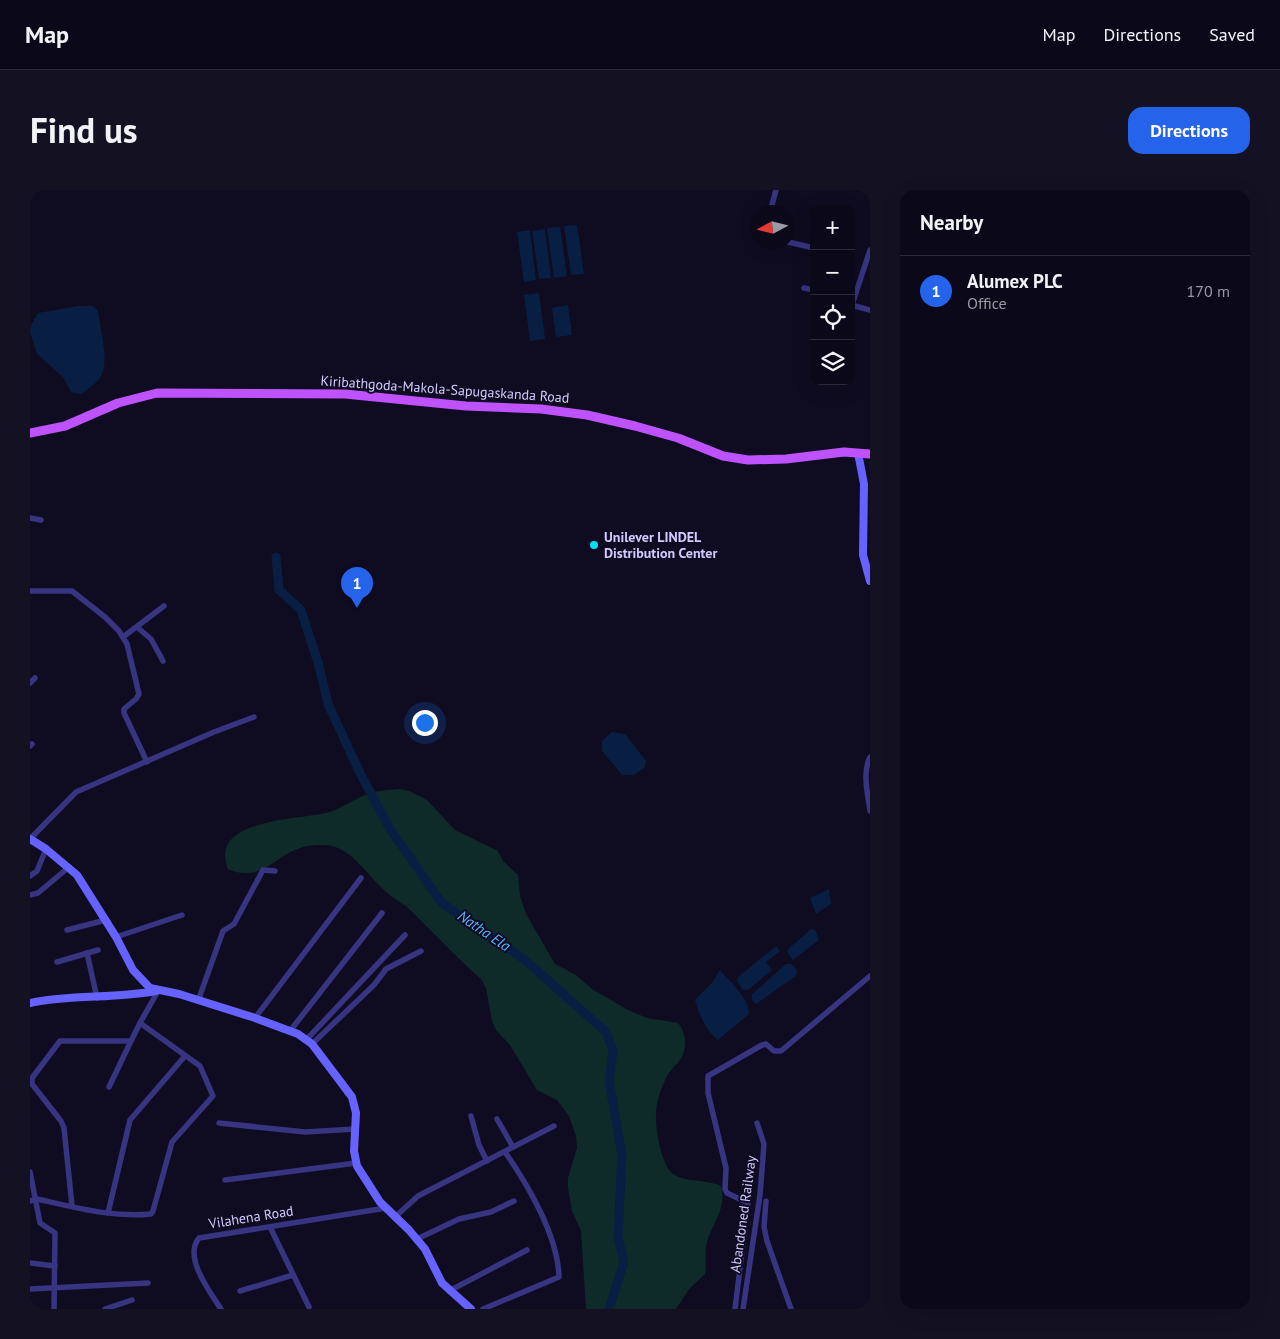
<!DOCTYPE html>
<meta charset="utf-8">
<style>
body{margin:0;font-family:"PT Sans",sans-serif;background:#141222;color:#f1f3f6}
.controls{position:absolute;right:15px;top:15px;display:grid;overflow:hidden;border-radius:10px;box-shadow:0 5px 20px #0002}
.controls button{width:45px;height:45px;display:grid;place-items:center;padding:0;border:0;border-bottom:1px solid #2b2a38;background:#0b0919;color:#f1f3f6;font:25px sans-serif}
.compass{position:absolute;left:720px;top:15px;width:45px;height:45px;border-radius:50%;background:#0b0919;box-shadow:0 5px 20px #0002;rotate:263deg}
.you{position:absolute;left:394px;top:532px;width:18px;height:18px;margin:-12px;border:4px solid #fff;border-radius:50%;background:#1a73e8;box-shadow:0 0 0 8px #1a73e833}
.badge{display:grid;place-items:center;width:32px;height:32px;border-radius:50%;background:#2563eb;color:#fff;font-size:16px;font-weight:700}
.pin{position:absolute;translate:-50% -41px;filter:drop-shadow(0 1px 2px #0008)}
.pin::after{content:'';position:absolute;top:26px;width:18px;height:15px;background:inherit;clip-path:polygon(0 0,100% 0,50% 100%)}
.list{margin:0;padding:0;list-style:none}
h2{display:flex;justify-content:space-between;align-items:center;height:65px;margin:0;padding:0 20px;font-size:21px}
h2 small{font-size:16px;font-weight:400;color:#9a9aa2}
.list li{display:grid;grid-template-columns:32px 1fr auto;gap:15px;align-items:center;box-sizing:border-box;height:70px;padding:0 20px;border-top:1px solid #2b2a38}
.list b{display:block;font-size:19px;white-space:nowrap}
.list p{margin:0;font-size:16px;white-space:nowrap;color:#9a9aa2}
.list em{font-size:16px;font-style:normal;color:#9a9aa2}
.icon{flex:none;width:28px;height:28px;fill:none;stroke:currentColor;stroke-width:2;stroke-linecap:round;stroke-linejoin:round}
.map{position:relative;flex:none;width:840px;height:1119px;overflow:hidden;border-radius:15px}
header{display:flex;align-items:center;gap:30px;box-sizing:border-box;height:70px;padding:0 25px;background:#0b0919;border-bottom:1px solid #2b2a38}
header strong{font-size:24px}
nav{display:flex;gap:28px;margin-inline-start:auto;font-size:18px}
.intro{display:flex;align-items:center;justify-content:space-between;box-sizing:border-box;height:120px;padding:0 30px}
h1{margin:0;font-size:35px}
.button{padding:12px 22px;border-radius:15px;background:#2563eb;color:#fff;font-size:18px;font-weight:700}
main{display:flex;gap:30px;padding:0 30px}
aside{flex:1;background:#0b0919;border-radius:15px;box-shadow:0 5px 20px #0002}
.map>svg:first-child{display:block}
</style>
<header>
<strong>Map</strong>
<nav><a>Map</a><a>Directions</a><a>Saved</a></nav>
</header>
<div class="intro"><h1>Find us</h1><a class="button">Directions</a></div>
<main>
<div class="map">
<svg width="840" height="1119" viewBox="0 0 840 1119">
<rect width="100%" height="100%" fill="#0f0c21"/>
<!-- green -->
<path fill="#0e2b2a" d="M369 599 379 601 397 610 425 640 468 661 473 671 488 685 490 706 496 724 525 774 546 785 562 799 598 820 617 828 648 833C654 840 657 851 654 861 652 871 642 877 637 886 632 896 626 912 626 923 625 938 631 975 643 984 656 993 676 989 691 996 697 1018 683 1032 677 1052 674 1062 677 1074 675 1084L659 1099 646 1119H556L551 1041 542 1021 538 998V988L547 958 546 946 539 926 527 910 507 900 480 855 466 840 462 831 456 798 451 789C425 766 402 741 377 717 369 711 360 706 353 699 339 686 325 665 308 658 299 654 287 655 278 656 246 661 234 695 198 679 177 628 272 630 300 622 313 618 325 608 338 604 347 600 359 600 369 599Z"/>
<!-- water -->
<g fill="#081e43">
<polygon points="547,35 554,84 541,85 534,36"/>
<polygon points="530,37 537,86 524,88 517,38"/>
<polygon points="515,39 521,88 509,89 502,41"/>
<polygon points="500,40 506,90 494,92 487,42"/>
<polygon points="509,103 515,149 500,151 494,105"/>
<polygon points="538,115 542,145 526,147 522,118"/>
<path d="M48 116H63L68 121C70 136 78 168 73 181 70 192 59 198 51 204L41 202 33 187 7 164 0 142 1 135 8 123Z"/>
<polygon points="582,542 595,544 616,571 615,577 604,585 592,585 572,561 572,551"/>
<polygon points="799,699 801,714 786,724 780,708"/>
<polygon points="781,739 785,740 789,750 763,770 757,762 758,759"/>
<polygon points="746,756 750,761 736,772 742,780 718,800 712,799 707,791 708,787"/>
<polygon points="756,774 761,774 767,780 766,786 726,814 722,810 722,804"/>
<path d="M690 780C700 792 719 807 719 824L688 850C676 841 669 824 665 810L681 794Z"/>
</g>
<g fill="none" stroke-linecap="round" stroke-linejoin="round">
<!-- river -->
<polyline stroke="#081e43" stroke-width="9" points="246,367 249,400 271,420 289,476 298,514 330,583 360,639 412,713 495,770 576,842 583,861 579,891 592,965 588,1047 594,1072 579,1119"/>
<!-- street -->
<g stroke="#373482" stroke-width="5.5">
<polyline points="740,22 746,0"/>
<polyline points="758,52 784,58"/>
<polyline points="774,98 784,100"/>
<polyline points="821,115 840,120"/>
<polyline points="822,115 840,60"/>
<polyline points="0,328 11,330"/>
<polyline points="0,401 42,401 75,427 89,441 97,454 109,504 106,509 94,519 94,523 117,572"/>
<polyline points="107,437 121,449 133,471"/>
<polyline points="93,447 134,416"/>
<polyline points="0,493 5,488"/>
<polyline points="0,556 2,554"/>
<path d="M840 567C832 583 838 605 840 621"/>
<polyline points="0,649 46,602 184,542 224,527"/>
<polyline points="0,686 7,681 16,659"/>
<polyline points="0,705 8,703 39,677"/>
<polyline points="37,740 76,730"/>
<polyline points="86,747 152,725"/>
<polyline points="57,763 67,808"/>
<polyline points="27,772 68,760"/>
<polyline points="168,811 193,741 204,734 233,680 245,681"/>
<polyline points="225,828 331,688"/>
<polyline points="260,841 352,723"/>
<polyline points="277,849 375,745"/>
<polyline points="282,854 344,795 356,779 391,761"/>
<polyline points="79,897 101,851"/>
<polyline points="441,926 449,955 457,971"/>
<polyline points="467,929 483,957"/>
<polyline points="189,933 275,942 325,939"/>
<polyline points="0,982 10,1033 25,1043 24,1119"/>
<polyline points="195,990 326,973"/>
<path d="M0 1011 7 1009C44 1017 82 1028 121 1024L123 1021 142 952 183 906 170 876 110 833 128 801"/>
<polyline points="736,1011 734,1037 737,1051 761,1119"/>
<polyline points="42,1016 34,938 31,931 2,894 2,888 30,851 101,851 110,833"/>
<polyline points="78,1023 100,930 155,866"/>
<polyline points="365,1027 388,1006 524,936"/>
<polyline points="240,1037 279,1117"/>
<polyline points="387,1049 429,1029 461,1022 484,1011"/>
<polyline points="0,1073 25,1076"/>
<polyline points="0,1099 118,1093"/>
<polyline points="210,1101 263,1085"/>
<polyline points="419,1101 497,1060"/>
<polyline points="75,1119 102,1110"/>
<path d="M191 1119C180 1102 153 1067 169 1048L356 1018"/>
<path d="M453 1119 529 1087C528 1046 498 995 475 962"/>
<polyline points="705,1119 718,1013 697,1003 695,999 696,978 678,903 678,886 732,855 736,854 744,861 751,861 840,786"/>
<polyline points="713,1119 730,1005 734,954 727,933"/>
</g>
<!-- secondary -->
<g stroke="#6662ff" stroke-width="8">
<polyline points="828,263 834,294 833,365 840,391"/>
<polyline points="0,649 16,659 47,685 86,747 103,780 120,798 149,804 225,828 268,844 282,854 322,907 326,923 324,961 327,976 350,1012 379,1040 395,1059 412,1093 441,1119"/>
<path d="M0 813C41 804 84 809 126 801"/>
</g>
<!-- primary -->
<polyline stroke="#be52ff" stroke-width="9" points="0,243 35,236 88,213 127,203 315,204 436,216 511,219 557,225 605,236 648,248 693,266 718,270 756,269 814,262 840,264"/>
</g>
<!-- markers -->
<circle fill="#00dff6" stroke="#0f0c21" stroke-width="2" cx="564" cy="355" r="5"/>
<g text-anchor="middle" stroke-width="4" stroke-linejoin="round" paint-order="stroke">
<!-- street labels -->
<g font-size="14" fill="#d1cbff" stroke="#0f0c21">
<text transform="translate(415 199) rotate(4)" y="5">Kiribathgoda-Makola-Sapugaskanda Road</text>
<text transform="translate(713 1024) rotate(-82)" y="5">Abandoned Railway</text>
<text transform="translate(221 1027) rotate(-9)" y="5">Vilahena Road</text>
</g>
<!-- poi labels -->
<g font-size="14" font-weight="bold" fill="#d1cbff" stroke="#0f0c21" text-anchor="start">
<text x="574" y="352">Unilever LINDEL<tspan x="574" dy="16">Distribution Center</tspan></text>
</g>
<!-- water labels -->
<g font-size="15" font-style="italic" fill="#59b3ff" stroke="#0f0c21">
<text transform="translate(454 741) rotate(34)" y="5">Natha Ela</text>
</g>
</g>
</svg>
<div class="controls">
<button>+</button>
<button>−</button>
<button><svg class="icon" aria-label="locate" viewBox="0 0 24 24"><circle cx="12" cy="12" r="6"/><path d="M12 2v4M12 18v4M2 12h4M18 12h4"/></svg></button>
<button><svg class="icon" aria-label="layers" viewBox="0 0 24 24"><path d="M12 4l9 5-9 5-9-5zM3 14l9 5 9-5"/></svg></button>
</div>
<svg class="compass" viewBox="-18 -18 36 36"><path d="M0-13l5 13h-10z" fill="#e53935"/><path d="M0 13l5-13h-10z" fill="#9a9aa2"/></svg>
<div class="you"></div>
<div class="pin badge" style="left:327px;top:418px">1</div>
</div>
<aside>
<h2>Nearby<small></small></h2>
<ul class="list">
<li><span class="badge">1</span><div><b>Alumex PLC</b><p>Office</p></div><em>170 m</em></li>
</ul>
</aside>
</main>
